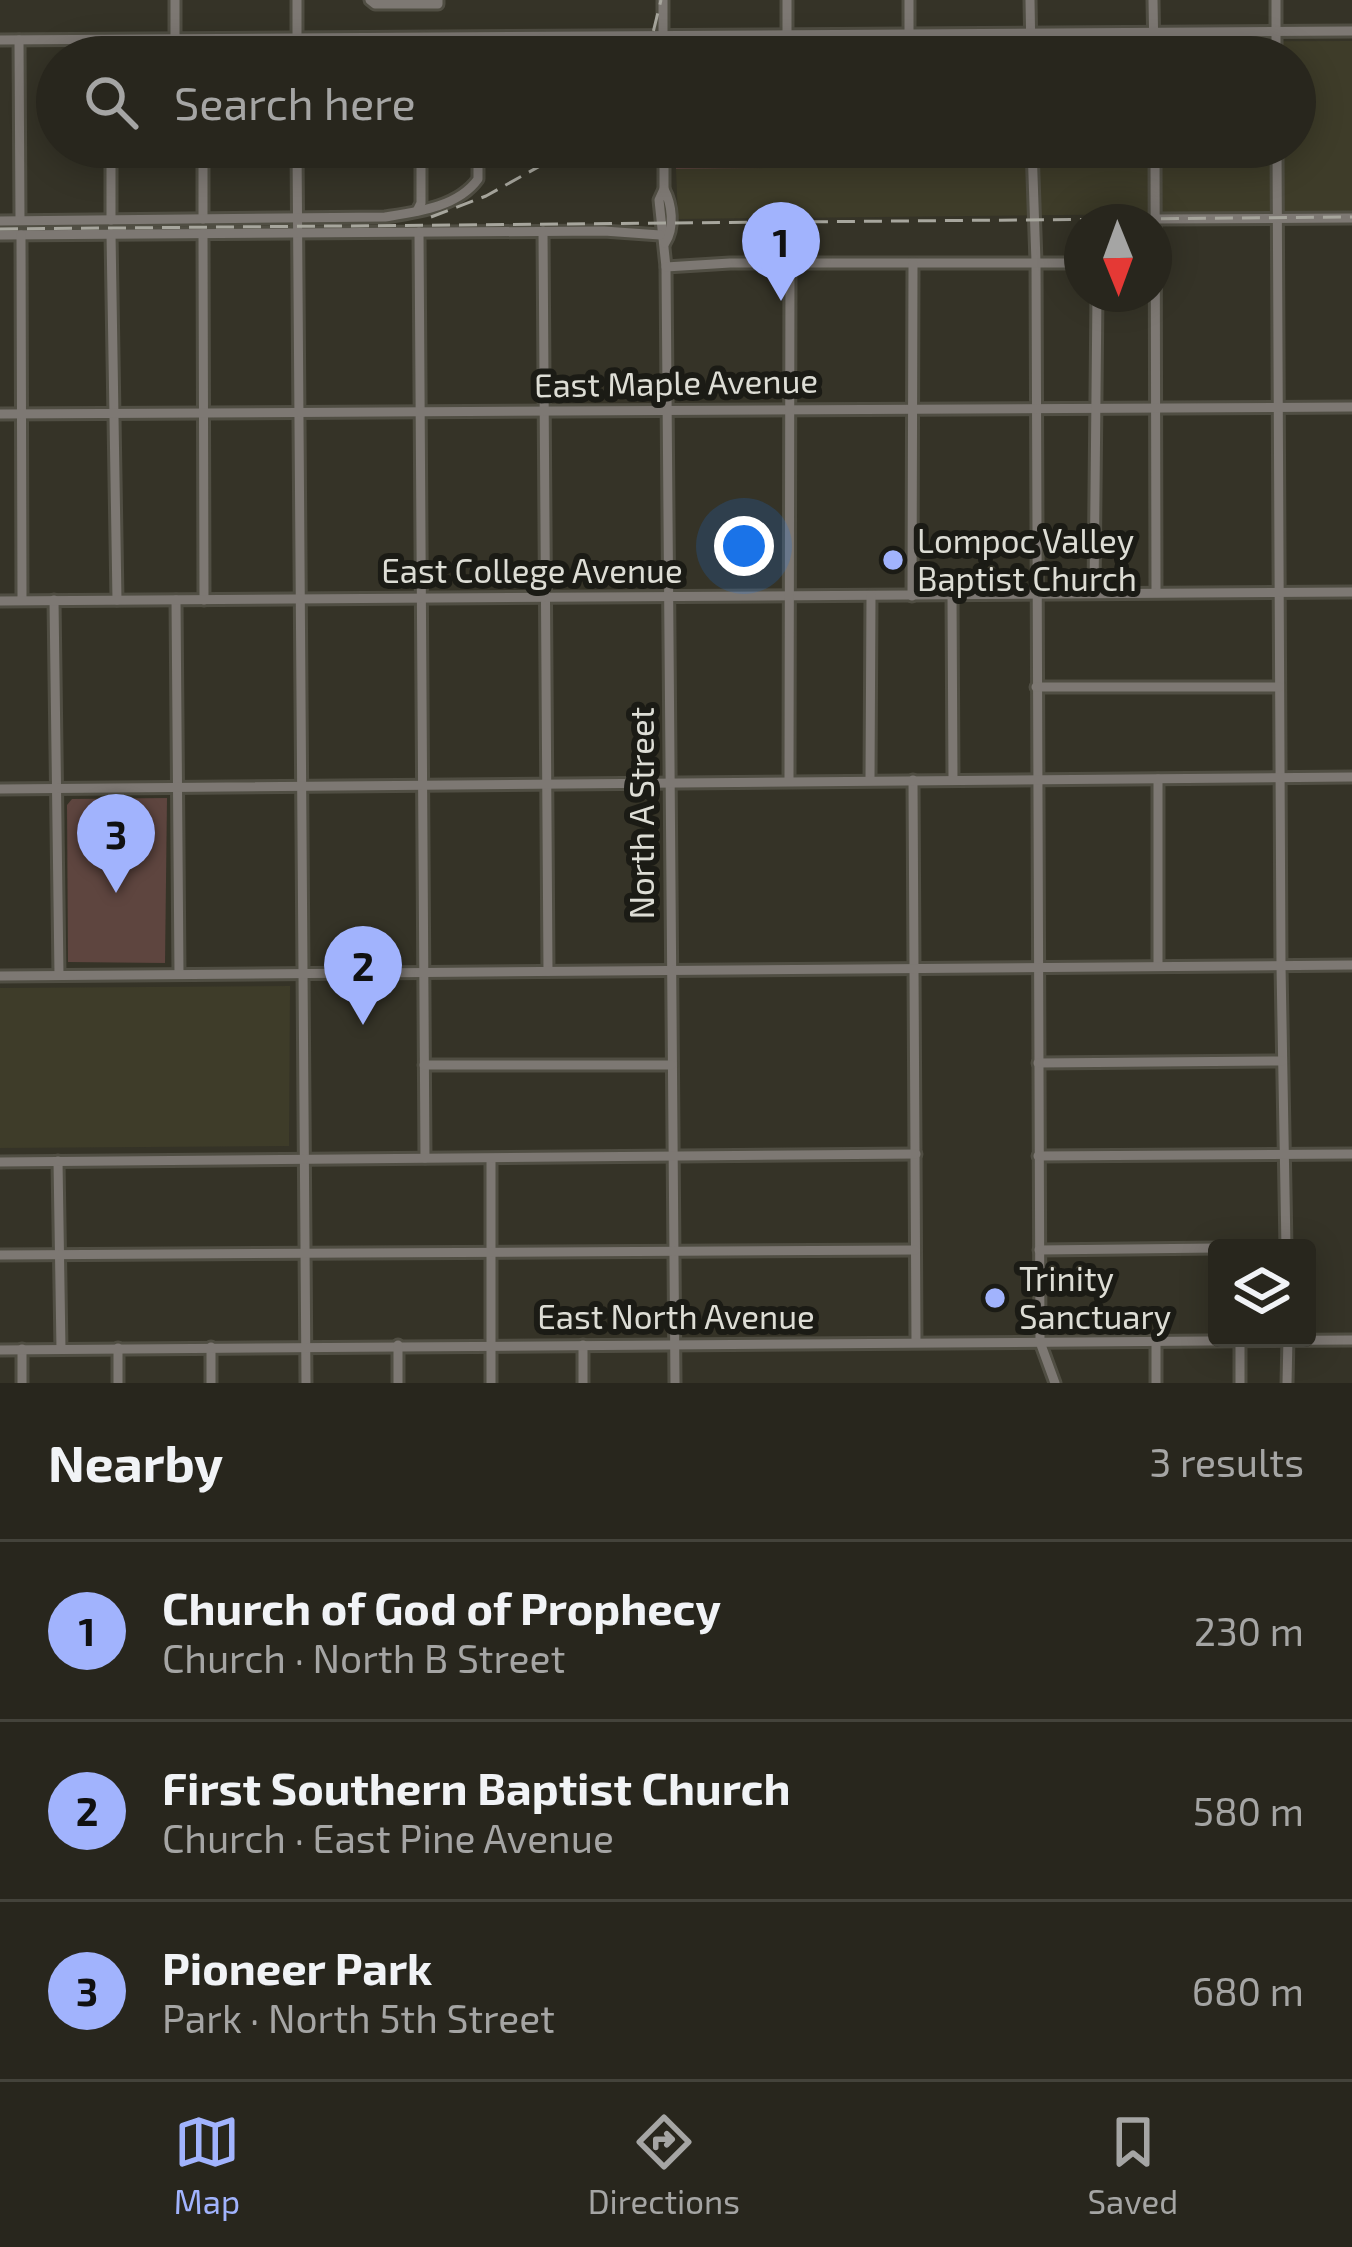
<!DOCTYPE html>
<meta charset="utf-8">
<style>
body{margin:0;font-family:"Exo 2",sans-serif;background:#34322a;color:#f1f3f6}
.controls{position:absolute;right:36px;bottom:36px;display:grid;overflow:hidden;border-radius:12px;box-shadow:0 6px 30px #0003}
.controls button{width:108px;height:108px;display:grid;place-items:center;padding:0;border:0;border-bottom:3px solid #44433b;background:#28261d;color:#f1f3f6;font:60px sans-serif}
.compass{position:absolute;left:1064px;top:204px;width:108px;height:108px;border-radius:50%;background:#28261d;box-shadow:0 6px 30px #0003;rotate:179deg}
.you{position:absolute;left:744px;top:546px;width:42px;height:42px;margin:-30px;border:9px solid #fff;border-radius:50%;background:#1a73e8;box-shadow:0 0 0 18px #1a73e833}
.badge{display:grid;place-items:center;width:78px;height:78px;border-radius:50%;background:#a1b3fd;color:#111;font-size:39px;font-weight:700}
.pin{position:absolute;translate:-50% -99px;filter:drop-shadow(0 3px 6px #0008)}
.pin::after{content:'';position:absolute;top:63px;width:42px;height:36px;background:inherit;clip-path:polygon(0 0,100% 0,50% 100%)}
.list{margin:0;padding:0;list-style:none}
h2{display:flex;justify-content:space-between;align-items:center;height:156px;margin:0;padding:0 48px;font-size:51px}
h2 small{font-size:39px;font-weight:400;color:#a5a5a4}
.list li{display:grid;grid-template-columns:78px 1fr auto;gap:36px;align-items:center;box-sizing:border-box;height:180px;padding:0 48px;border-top:3px solid #44433b}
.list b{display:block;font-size:45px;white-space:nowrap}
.list p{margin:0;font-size:39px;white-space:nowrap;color:#a5a5a4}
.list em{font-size:39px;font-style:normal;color:#a5a5a4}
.icon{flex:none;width:66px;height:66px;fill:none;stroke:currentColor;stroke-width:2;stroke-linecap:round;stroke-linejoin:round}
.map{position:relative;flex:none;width:1352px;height:1383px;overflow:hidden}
.search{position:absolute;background:#28261d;box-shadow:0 6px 30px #0003;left:36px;right:36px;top:36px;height:132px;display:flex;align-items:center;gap:30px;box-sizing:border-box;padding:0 42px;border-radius:66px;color:#a5a5a4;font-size:45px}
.sheet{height:696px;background:#28261d}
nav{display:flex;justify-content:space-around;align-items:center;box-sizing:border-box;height:168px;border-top:3px solid #44433b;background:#28261d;font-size:33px;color:#a5a5a4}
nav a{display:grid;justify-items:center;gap:6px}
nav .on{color:#a1b3fd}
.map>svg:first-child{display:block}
</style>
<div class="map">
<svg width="1352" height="1383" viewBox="0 0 1352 1383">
<rect width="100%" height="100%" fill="#353327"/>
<!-- built -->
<g fill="#3e3c29">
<polygon points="1352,41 1352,212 678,219 676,169 920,166 921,147 1295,147 1295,57 919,57 919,42"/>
<polygon points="290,986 289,1146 0,1148 0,988"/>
</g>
<!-- green -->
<g fill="#5e453f">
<polygon points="675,42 919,42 919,57 676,57"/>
<polygon points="676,147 921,147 921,166 676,169"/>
<polygon points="167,798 165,963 68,962 67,805 72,799"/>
</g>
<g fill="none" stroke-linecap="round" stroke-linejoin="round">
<defs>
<g id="minor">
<polyline points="175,0 175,40"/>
<polyline points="370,0 375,4 438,4 438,0"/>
<polyline points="663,0 663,57"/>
<polyline points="787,0 787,37"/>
<polyline points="909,0 909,37"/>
<polyline points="1030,0 1031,57"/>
<polyline points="1153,0 1154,57"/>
<polyline points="1276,0 1276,57"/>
<polyline points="0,40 1352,31"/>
<polyline points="19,40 20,220"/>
<polyline points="297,57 297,0"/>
<polyline points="422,57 423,38"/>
<polyline points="478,57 478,39"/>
<polyline points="540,57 541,38"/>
<polyline points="297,147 306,1383"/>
<polyline points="664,147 664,189 659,200 666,267 675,1383"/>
<polyline points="1032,147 1036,262 1040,1342 1055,1383"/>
<polyline points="1155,147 1156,592"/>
<polyline points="1277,147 1281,966 1286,1248"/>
<path d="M664 189C672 204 675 228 665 243"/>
<polyline points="417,211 421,203 421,147"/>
<polyline points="203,219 203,147"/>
<polyline points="1155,219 1352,218"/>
<polyline points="111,220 111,147"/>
<path d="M0 221 385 217C417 212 458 207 478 179V147"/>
<polyline points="543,231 548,971"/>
<polyline points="419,232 425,1158"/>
<polyline points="111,234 117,600"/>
<polyline points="203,234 204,600"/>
<polyline points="0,235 604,231 660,235"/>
<polyline points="21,235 22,600"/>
<polyline points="666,267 730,263 1082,263"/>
<polyline points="0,414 1352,407"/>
<polyline points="1094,593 1097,294"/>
<polyline points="952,595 953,780"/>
<polyline points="912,596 913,264"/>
<polyline points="54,600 59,975"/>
<polyline points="176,600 179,973"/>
<polyline points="0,601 1352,592"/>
<polyline points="1036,687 1279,687"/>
<polyline points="1158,779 1158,966"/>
<polyline points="870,780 871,596"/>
<polyline points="913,780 916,1342"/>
<polyline points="789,781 790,263"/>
<polyline points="0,789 1352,777"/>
<polyline points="0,976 1352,965"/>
<polyline points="1038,1063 1282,1061"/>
<polyline points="424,1065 671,1065"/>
<polyline points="1038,1156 1352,1154"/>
<polyline points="491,1160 491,1383"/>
<polyline points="58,1161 61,1349"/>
<polyline points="0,1162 916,1154"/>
<polyline points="1257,1248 1286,1248"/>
<polyline points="1039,1250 1217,1248"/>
<polyline points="0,1255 915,1250"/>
<polyline points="1240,1340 1240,1383"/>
<polyline points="1156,1342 1156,1383"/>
<polyline points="583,1345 583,1383"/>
<polyline points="211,1347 211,1383"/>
<polyline points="118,1348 118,1383"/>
<polyline points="22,1349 22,1383"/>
<polyline points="0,1350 1352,1340"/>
<polyline points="398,1383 398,1345"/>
<polyline points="1287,1383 1288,1338"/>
</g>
</defs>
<!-- minor casing -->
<use href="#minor" stroke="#504e43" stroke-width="15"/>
<!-- minor -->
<use href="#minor" stroke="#7d7873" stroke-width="9"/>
<!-- rail -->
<g stroke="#a7a69d" stroke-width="3" stroke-dasharray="18 9" stroke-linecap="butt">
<polyline points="647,57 661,0"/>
<polyline points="431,217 486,196 574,147"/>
<polyline points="0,229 1352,217"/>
</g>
</g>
<!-- markers -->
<g fill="#a1b3fd" stroke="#1b1b15" stroke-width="4.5">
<circle cx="893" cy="560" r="12"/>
<circle cx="995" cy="1298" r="12"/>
</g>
<g text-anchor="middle" stroke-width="12" stroke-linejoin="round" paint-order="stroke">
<!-- street labels -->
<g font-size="33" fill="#ddddd5" stroke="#1b1b15">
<text transform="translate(676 383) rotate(-1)" y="12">East Maple Avenue</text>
<text x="532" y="583">East College Avenue</text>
<text transform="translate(642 813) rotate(-90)" y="12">North A Street</text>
<text x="676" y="1329">East North Avenue</text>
</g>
<!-- poi labels -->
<g font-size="33" fill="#ddddd5" stroke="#1b1b15" text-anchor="start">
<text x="917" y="553">Lompoc Valley<tspan x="917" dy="38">Baptist Church</tspan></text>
<text x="1019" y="1291">Trinity<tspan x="1019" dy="38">Sanctuary</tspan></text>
</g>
</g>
</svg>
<div class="controls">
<button><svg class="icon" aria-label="layers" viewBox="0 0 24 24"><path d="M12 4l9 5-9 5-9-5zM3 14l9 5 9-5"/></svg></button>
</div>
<svg class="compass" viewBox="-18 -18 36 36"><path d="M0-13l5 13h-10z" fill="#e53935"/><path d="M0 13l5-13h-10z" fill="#a5a5a4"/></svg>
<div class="you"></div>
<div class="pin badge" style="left:781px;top:301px">1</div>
<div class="pin badge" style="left:363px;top:1025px">2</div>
<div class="pin badge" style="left:116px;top:893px">3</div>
<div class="search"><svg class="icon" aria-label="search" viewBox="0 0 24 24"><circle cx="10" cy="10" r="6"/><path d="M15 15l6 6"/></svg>Search here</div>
</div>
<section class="sheet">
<h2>Nearby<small>3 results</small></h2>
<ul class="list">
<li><span class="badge">1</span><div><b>Church of God of Prophecy</b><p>Church · North B Street</p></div><em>230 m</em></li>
<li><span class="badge">2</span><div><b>First Southern Baptist Church</b><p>Church · East Pine Avenue</p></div><em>580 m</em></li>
<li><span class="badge">3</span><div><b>Pioneer Park</b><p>Park · North 5th Street</p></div><em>680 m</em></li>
</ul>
</section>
<nav>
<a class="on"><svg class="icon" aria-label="map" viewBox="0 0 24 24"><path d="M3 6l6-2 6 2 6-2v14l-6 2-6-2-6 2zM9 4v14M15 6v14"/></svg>Map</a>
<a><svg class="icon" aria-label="directions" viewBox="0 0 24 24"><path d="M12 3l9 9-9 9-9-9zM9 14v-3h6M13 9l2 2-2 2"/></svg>Directions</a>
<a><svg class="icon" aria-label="saved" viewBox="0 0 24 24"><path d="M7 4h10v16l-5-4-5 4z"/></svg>Saved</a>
</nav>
